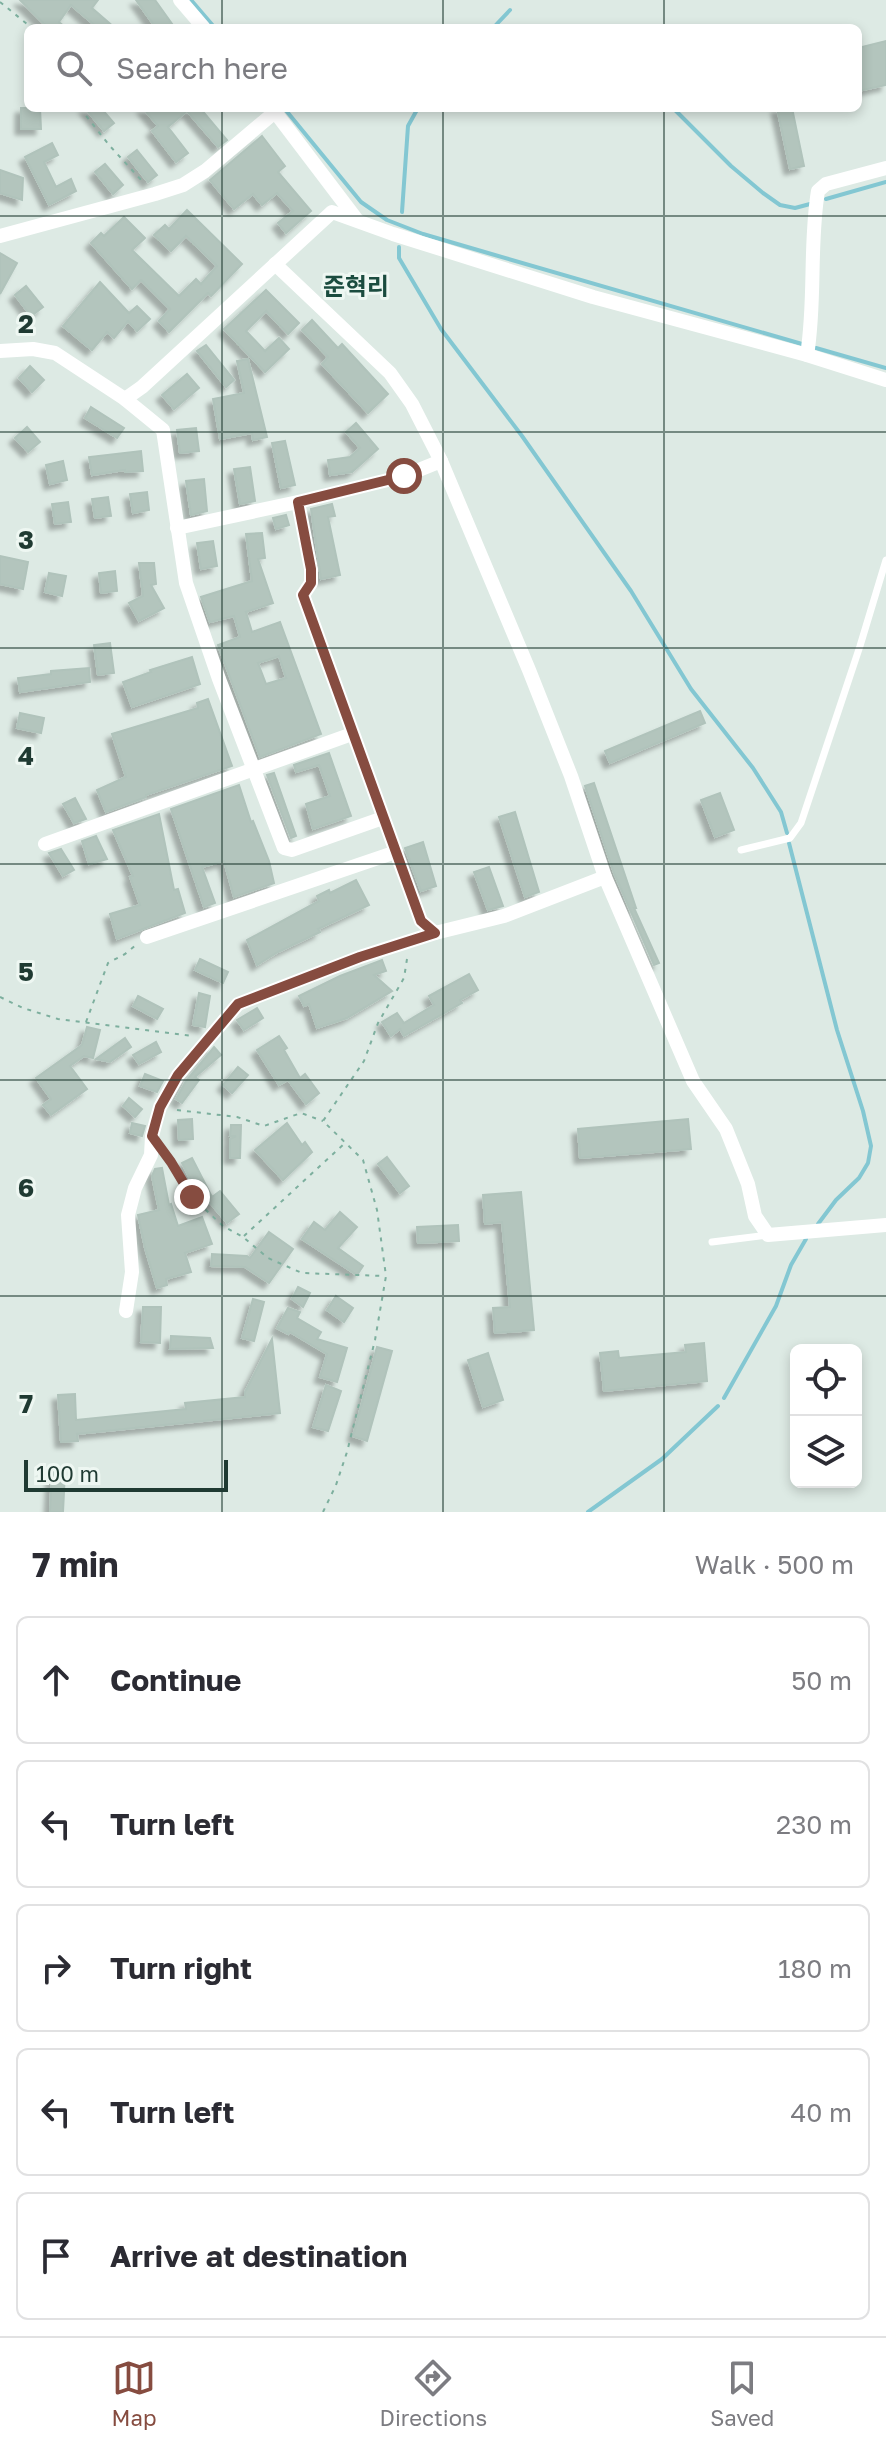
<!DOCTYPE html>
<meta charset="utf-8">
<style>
body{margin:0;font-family:"Golos Text","Noto Sans KR",sans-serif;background:#f7f7f7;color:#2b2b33}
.controls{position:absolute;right:24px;bottom:24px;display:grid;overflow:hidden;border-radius:12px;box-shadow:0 4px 12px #0003}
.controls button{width:72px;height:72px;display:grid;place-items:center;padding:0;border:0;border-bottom:2px solid #e1e1e2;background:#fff;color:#2b2b33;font:40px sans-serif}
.scale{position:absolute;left:24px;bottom:20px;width:204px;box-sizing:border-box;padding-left:8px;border:4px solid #1f3a32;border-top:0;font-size:22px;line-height:28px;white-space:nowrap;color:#1f3a32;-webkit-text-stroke:6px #eef7f2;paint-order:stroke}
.stop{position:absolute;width:24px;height:24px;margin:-18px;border:6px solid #864c40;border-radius:50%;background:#fff}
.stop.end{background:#864c40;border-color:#fff;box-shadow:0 2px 8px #0008}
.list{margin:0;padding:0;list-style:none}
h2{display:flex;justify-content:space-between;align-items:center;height:104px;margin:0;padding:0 32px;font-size:34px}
h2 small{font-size:26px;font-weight:400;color:#7c7c81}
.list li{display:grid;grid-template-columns:52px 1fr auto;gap:24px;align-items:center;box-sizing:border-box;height:128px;margin:0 16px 16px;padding:0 16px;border:2px solid #e1e1e2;border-radius:12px}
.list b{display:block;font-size:30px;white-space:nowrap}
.list em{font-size:26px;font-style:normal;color:#7c7c81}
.icon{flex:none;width:44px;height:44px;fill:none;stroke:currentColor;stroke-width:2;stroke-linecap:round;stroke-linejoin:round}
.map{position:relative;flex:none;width:886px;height:1512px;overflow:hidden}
.search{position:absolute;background:#fff;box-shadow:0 4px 12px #0003;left:24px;right:24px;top:24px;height:88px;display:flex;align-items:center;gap:20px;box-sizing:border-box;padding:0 28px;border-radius:12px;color:#7c7c81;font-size:30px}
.sheet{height:824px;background:#fff}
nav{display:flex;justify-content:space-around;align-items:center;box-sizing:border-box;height:112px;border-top:2px solid #e1e1e2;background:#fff;font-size:22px;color:#7c7c81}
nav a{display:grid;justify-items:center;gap:4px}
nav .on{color:#864c40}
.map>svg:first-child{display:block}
</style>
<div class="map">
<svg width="886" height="1512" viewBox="0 0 886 1512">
<defs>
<filter id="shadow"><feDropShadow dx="-5.5" dy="5.5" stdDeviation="2" flood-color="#0004"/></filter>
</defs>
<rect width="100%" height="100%" fill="#ddeae4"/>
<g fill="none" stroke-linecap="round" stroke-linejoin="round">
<!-- stream -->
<g stroke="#83c7d2" stroke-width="4">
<polyline points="191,0 215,28"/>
<polyline points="493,28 510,10"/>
<polyline points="284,108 361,202 387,220 423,234 488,253 802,344"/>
<polyline points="673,108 731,166 763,193 780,205 795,208 810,204"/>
<polyline points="826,199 886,182"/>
<polyline points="402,212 408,126 418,108"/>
<polyline points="399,247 399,258 441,329 522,436 631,591 691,689 753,768 781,812 787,833"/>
<polyline points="816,348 886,368"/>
<polyline points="789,843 837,1030 863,1111 871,1146 868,1163 859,1178 836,1200 818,1224"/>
<polyline points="724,1398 776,1306 791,1265 806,1239"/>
<polyline points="588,1512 662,1459 718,1406"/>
</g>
</g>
<!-- building -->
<g fill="#b3c5bd" stroke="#b0c3bb" stroke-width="2" fill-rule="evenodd" filter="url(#shadow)">
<polygon points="20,0 98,0 92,8 115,28 98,28 71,5 59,22 66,28 48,28"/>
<polygon points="136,0 155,0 175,28 156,28"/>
<polygon points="886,41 886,85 858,91 858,48"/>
<polygon points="21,108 40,108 41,129 21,129"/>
<polygon points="85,108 101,108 114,123 104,131"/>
<polygon points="143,108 200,108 227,140 218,147 187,111 168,127 188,153 176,162 152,131 158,126"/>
<polygon points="777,108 792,108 804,166 790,169"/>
<polygon points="262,136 285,166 278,172 311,211 286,233 278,223 293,211 277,193 262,205 253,194 234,209 210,180"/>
<polygon points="52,143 58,155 44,162 56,187 71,179 76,191 49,205 25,157"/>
<polygon points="137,150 157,175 148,182 128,157"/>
<polygon points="105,164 123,185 113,194 95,172"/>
<polygon points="0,170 23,178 22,200 0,193"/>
<polygon points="187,210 242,264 211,296 208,293 169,332 159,321 170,309 141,280 132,289 91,243 101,233 104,236 124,217 145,238 132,250 179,296 196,279 201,284 217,266 186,236 171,251 154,235 165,225 169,229"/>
<polygon points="0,253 17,263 0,294"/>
<polygon points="100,282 129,313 137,306 150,319 137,331 128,321 114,338 107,332 92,350 63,326"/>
<polygon points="26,286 43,307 31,316 15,295"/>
<polygon points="266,290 299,323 288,334 266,311 246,331 265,351 279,338 289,349 265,372 224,329"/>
<polygon points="312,320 338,348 342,344 388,394 368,413 322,364 328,357 302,330"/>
<polygon points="206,345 234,380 226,387 197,351"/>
<polygon points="248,359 267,437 253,440 252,433 220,439 213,399 244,393 237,361"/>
<polygon points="30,366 44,380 32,392 19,378"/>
<polygon points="187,374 199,388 174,409 162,395"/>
<polygon points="91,407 124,428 117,438 85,418"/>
<polygon points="356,423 378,449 352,472 330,475 328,460 350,457 360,448 346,432"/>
<polygon points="27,427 40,442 28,452 15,438"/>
<polygon points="196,428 199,451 180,453 177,430"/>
<polygon points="285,441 295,485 281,488 272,443"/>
<polygon points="141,451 143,471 125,472 125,470 92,475 89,457"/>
<polygon points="63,461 67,480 50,484 46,465"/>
<polygon points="250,467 255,501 240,504 234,469"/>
<polygon points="204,479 207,511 191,515 186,481"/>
<polygon points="147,492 149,510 133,513 130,494"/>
<polygon points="108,497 111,516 95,518 92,499"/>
<polygon points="68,502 71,522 55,524 52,504"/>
<polygon points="332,504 335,516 328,517 340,575 321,579 311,509"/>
<polygon points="286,515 289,525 276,529 273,518"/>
<path d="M262 533 265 558 258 559 273 603 246 612 252 632 280 622 321 734 260 757 218 645 240 637 234 616 210 622 201 597 252 581 246 534ZM279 656 286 678 266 684 258 663Z"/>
<polygon points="213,541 217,566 201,569 197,543"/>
<polygon points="0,556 28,562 23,589 0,584"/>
<polygon points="139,563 154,563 156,584 151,585 164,608 139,621 129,603 143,596"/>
<polygon points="115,571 117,591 101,593 99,573"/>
<polygon points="49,573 66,576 62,596 45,592"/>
<polygon points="110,643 114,673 98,675 94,645"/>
<polygon points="192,657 200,684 132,707 123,682 151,672 150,670"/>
<polygon points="89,668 90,682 20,692 18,678 51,674 51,671"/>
<polygon points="208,699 232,766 146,795 146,797 106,812 97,790 126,777 112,734 198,708 197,703"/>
<polygon points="700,711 705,723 610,763 605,751"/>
<polygon points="20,713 44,718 41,733 17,728"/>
<polygon points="329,753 351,816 313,829 306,804 330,796 319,765 296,772 294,765"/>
<polygon points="274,773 296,836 291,838 267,775"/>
<polygon points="594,783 636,908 634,908 659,963 654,965 614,873 585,786"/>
<polygon points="239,785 251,822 253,821 269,861 274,883 234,897 224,861 202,867 215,903 204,907 171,809"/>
<polygon points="720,793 734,830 715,837 701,800"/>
<polygon points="75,798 86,819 74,823 63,804"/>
<polygon points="515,812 539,892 525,897 499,817"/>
<polygon points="159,814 174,890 178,889 185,913 117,939 110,914 140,905 130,877 133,876 113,830"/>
<polygon points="96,836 107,859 89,864 82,841"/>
<polygon points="423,842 436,886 421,891 405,848"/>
<polygon points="61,849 74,870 63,876 49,853"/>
<polygon points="489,867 503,906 488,910 474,872"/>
<polygon points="356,880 369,905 318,929 320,932 278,952 257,965 247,940 319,901 317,896 329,890 330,893"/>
<polygon points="200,959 228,972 223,983 195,970"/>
<polygon points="382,960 386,971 374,975 392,991 347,1018 317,1028 309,1004 304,1006 299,996 340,976"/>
<polygon points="469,974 478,990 460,1000 462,1003 404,1036 400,1029 391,1036 382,1022 397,1013 404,1023 434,1005 429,996"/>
<polygon points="199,993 210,996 205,1027 193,1025"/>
<polygon points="138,996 163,1009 157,1019 133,1006"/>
<polygon points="257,1008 263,1018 244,1030 237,1020"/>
<polygon points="87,1027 100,1030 93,1058 84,1056 70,1066 87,1089 51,1115 43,1105 51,1099 36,1078 82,1045"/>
<polygon points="279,1036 287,1048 284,1050 300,1078 305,1074 319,1093 306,1104 288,1080 279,1085 257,1050"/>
<polygon points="125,1038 131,1047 110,1062 96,1059"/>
<polygon points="156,1042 161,1052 139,1064 133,1055"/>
<polygon points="214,1047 221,1055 195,1077 199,1080 182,1103 176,1099 186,1081"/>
<polygon points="238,1067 248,1075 232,1093 223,1085"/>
<polygon points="145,1074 163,1081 157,1092 140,1086"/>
<polygon points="129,1098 142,1109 135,1117 123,1106"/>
<polygon points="192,1119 193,1139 179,1140 178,1120"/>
<polygon points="688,1119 691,1149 580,1158 578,1129"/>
<polygon points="132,1123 145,1126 142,1136 130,1133"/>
<polygon points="287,1123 302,1145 305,1142 312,1152 283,1180 255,1150"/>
<polygon points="231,1125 241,1125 240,1158 230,1158 230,1139 236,1136 230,1136"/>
<polygon points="387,1157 409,1186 400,1193 378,1164"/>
<polygon points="192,1158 212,1197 220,1191 239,1214 227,1223 190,1179 182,1163"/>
<polygon points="162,1168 169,1205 171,1204 178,1226 202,1217 212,1244 185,1253 191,1272 166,1279 167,1285 157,1288 145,1248 138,1215 159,1210 152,1176 155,1169"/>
<polygon points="521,1192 534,1330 495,1333 493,1308 510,1307 502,1222 485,1224 483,1195"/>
<polygon points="340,1212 357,1227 338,1248 363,1266 357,1275 302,1239 314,1222 325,1230"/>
<polygon points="458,1225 459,1241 418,1243 417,1227"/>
<polygon points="269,1232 293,1249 269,1283 245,1267 211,1266 212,1254 247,1256 250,1258"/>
<polygon points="298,1287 310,1293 303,1307 292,1299"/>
<polygon points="336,1296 353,1308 344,1322 327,1310"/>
<polygon points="253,1299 264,1302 254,1341 242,1338"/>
<polygon points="143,1307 161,1307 160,1343 141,1342"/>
<polygon points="288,1308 300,1312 297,1318 321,1332 317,1339 347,1348 337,1382 320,1377 327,1354 290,1332 288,1334 277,1328"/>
<polygon points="171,1336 210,1338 213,1348 170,1349"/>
<polygon points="272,1339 280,1413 77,1434 78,1441 61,1442 58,1395 75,1394 76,1420 186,1409 185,1403 245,1397 245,1392"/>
<polygon points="704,1343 707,1381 604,1391 600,1353 618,1351 619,1358 686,1352 685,1345"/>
<polygon points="377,1347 392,1351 367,1441 353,1436"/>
<polygon points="488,1353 503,1400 483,1407 468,1360"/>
<polygon points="326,1385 341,1391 328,1431 313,1427"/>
<polygon points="52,1472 65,1472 63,1512 50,1512"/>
</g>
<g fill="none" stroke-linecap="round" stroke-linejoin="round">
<!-- path -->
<g stroke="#7daf9e" stroke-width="2" stroke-dasharray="4 6" stroke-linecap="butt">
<polyline points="0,2 32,28"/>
<polyline points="80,108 109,145 143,182"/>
<polyline points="0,997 23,1008 58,1019 192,1036"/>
<polyline points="86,1022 108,963 125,954 136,945"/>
<polyline points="177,1110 237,1117 264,1126 301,1113 323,1121"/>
<polyline points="165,1153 192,1197 223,1226 243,1237 268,1258 302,1273 384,1276"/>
<polyline points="244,1236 345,1143"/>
<polyline points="323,1512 336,1485 347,1452 375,1340 386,1276 377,1210 363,1160 323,1121 364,1061 378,1023 404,978 407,959"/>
</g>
<!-- service -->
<g stroke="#fff" stroke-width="7">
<polyline points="741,850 790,838 801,823 860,646 886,560"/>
<polyline points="712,1242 768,1235"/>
</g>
<!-- minor -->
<g stroke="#fff" stroke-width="14">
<polyline points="180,0 204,28"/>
<polyline points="272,108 357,220"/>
<polyline points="0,236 155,194 183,185 205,171 275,112"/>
<polyline points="275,264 390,373 412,404 441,461 529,670 571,776 605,877 693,1081 726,1129 748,1184 755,1216 768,1235 886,1225"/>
<polyline points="0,351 33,349 55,353 125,399 163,430 186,583 219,679 284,848 292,850 383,818"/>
<path d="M807 355C816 301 809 245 818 191L826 184 886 168"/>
<polyline points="125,399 142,387 332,212 393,234 593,297 807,355 886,380"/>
<polyline points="298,502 311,569 311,583 303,595 421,921 435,933"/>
<polyline points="177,528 298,502 404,476 441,461"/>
<polyline points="45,844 352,734"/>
<polyline points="147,937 396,852"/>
<polyline points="126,1311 132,1272 128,1215 135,1188 151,1155 152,1136 160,1107 178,1075 238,1004 360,957 435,933 504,916 605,877"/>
</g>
</g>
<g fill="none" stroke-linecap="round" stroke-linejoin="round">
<!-- route -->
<polyline stroke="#864c40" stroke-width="10" points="192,1197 171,1162 152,1136 160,1107 178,1075 238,1004 360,957 435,933 421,921 303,595 311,583 311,569 298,502 404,476"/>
</g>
<!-- grid -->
<path fill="none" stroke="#1f3a32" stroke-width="2" stroke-opacity="0.55" d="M222 0V28M443 0V28M664 0V28M222 108V1512M443 108V1512M664 108V1512M0 216H886M0 432H886M0 648H886M0 864H886M0 1080H886M0 1296H886"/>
<g text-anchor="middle" stroke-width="6" stroke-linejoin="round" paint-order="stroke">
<!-- quarter labels -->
<g font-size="24" font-weight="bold" fill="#1b4c3f" stroke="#eef7f2">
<text x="356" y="295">준혁리</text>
</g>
</g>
<g font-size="26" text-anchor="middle" font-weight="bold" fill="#1f3a32" stroke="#eef7f2" stroke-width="6" stroke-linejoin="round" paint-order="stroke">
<text x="26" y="333">2</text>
<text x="26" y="549">3</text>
<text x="26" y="765">4</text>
<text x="26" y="981">5</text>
<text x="26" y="1197">6</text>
<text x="26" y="1413">7</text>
</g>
</svg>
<div class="controls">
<button><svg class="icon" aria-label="locate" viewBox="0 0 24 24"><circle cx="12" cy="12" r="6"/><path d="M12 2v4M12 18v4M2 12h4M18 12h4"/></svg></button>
<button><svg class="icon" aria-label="layers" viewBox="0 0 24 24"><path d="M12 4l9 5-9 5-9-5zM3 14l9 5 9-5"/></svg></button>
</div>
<div class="scale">100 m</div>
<div class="stop" style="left:404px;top:476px"></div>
<div class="stop end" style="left:192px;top:1197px"></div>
<div class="search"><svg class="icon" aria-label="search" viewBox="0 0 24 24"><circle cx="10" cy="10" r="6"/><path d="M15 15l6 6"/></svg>Search here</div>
</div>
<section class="sheet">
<h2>7 min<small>Walk · 500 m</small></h2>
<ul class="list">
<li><svg class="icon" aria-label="ahead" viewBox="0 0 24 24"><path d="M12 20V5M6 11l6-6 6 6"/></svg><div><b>Continue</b></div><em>50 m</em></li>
<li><svg class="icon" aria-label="left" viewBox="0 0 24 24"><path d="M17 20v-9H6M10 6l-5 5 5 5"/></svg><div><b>Turn left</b></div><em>230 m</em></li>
<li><svg class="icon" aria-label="right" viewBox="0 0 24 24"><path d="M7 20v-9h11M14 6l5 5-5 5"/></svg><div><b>Turn right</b></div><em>180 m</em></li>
<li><svg class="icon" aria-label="left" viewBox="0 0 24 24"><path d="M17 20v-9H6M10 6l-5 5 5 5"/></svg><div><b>Turn left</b></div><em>40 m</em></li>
<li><svg class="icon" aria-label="arrive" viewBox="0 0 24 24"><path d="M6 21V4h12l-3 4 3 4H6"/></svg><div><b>Arrive at destination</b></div></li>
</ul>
</section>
<nav>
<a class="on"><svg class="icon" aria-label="map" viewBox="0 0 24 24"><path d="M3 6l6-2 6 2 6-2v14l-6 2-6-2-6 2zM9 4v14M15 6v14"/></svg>Map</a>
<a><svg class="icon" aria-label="directions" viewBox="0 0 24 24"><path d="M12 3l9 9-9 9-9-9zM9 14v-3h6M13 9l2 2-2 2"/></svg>Directions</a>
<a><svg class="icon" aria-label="saved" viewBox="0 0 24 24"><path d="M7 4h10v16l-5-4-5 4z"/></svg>Saved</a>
</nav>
